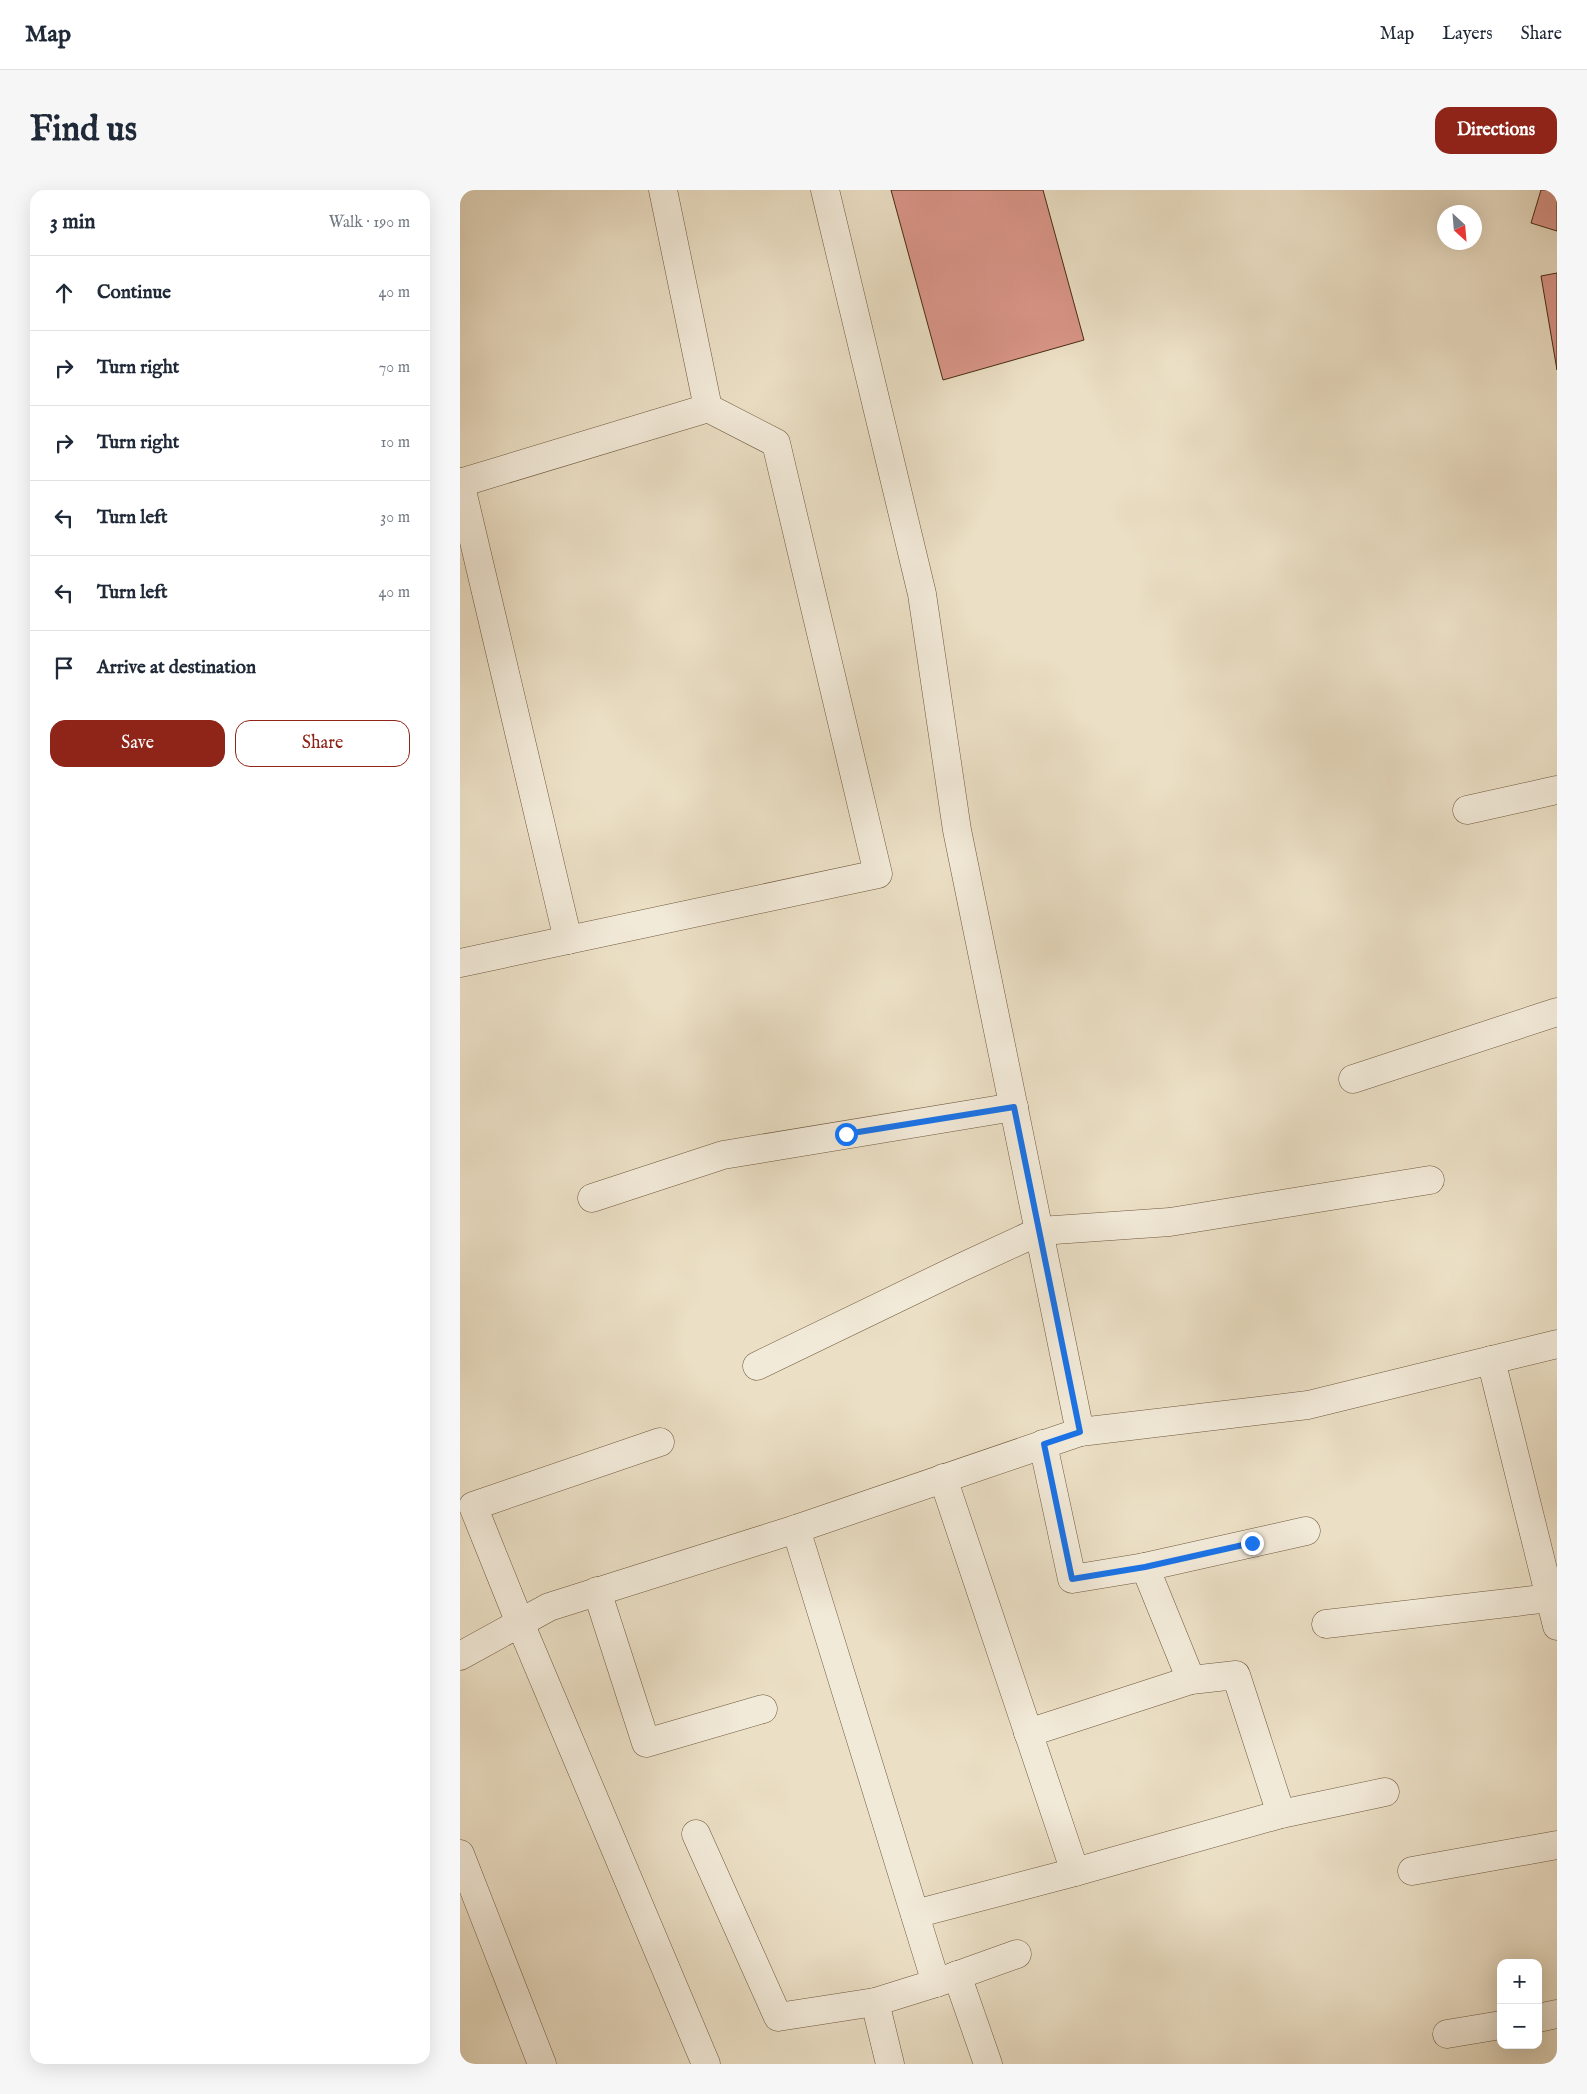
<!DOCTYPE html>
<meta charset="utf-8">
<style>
body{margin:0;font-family:"IM FELL English",serif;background:#f6f6f7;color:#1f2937}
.controls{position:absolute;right:15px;bottom:15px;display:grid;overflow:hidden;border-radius:10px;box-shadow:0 5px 20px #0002}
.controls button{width:45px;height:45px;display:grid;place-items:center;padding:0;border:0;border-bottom:1px solid #e0e1e3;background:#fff;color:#1f2937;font:25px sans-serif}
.compass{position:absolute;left:977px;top:15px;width:45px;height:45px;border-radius:50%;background:#fff;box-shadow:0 5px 20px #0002;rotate:154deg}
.stop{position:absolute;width:15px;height:15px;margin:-11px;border:4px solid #1a73e8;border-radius:50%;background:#fff}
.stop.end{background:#1a73e8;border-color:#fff;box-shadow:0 1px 5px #0008}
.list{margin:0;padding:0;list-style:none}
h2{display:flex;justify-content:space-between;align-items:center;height:65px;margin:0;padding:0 20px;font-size:21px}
h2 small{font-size:16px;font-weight:400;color:#747a83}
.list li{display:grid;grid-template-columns:32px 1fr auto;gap:15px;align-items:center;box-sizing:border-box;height:75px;padding:0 20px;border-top:1px solid #e0e1e3}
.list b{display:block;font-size:19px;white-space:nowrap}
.list em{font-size:16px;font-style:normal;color:#747a83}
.actions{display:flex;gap:10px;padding:15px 20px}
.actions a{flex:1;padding:11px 0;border:1px solid #8f2418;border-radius:15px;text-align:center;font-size:18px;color:#8f2418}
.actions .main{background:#8f2418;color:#fff}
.icon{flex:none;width:28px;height:28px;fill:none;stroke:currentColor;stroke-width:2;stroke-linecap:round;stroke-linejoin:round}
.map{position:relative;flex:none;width:1097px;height:1874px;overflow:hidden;border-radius:15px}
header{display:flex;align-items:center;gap:30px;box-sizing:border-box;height:70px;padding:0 25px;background:#fff;border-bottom:1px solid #e0e1e3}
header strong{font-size:24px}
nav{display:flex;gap:28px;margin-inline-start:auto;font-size:18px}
.intro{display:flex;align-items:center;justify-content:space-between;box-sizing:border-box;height:120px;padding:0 30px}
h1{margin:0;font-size:35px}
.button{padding:12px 22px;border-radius:15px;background:#8f2418;color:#fff;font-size:18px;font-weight:700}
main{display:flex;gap:30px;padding:0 30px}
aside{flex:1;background:#fff;border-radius:15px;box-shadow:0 5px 20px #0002}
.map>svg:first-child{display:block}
</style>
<header>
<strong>Map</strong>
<nav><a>Map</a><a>Layers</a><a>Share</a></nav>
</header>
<div class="intro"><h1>Find us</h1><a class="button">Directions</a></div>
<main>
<aside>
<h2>3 min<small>Walk · 190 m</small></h2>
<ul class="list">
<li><svg class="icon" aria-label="ahead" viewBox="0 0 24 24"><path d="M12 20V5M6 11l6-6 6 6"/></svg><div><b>Continue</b></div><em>40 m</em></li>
<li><svg class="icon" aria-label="right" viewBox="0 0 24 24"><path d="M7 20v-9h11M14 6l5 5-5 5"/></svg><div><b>Turn right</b></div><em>70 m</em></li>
<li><svg class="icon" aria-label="right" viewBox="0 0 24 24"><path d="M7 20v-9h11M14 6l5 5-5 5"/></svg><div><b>Turn right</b></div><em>10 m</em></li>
<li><svg class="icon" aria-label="left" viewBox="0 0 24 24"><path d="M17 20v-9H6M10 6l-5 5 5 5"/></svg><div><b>Turn left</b></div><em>30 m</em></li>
<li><svg class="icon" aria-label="left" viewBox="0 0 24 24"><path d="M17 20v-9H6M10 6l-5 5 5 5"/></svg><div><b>Turn left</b></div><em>40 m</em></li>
<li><svg class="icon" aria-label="arrive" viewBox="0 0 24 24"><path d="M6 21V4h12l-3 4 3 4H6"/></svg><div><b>Arrive at destination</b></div></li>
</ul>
<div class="actions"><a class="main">Save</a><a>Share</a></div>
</aside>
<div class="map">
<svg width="1097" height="1874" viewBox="0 0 1097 1874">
<rect width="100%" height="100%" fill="#ebdfc5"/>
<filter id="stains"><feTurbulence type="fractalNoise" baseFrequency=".004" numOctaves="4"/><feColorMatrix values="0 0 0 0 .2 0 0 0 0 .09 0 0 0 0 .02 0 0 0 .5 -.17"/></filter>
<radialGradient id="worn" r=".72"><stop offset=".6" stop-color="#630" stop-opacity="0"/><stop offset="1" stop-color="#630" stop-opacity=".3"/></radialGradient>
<!-- building -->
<g fill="#d99588" stroke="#462b10">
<polygon points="431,0 583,0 624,150 483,190"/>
<polygon points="1081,0 1097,0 1097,41 1071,33"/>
<polygon points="1097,83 1097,180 1081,86"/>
</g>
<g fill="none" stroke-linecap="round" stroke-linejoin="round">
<defs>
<g id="minor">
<polyline points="365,0 462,404 497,640 620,1242"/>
<polyline points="0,292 108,750"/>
<polyline points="0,293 248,218"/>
<polyline points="1007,620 1097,600"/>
<polyline points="0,773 418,684 316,253 248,218 203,0"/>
<polyline points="893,889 1097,822"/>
<polyline points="132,1008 263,965 554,917"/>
<polyline points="1031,1170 1097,1436"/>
<polyline points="297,1176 502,1077 580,1041 710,1032 970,990"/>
<polyline points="200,1252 13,1316 60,1433 246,1874"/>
<polyline points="583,1254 612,1389 685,1377 731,1490"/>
<polyline points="483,1288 615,1682"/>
<polyline points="336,1339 476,1793"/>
<polyline points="685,1377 846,1341"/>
<polyline points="137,1401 186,1553 303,1519"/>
<polyline points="866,1434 1090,1408"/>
<polyline points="0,1466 89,1417 336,1339 620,1242 848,1215 1097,1154"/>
<polyline points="568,1543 731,1490 776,1485 821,1624"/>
<polyline points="236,1644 318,1827 415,1812"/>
<polyline points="0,1664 82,1874"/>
<polyline points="952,1681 1097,1655"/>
<polyline points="455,1724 615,1682 821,1624 925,1602"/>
<polyline points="497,1785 528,1874"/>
<polyline points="1078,1828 1097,1824"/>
<polyline points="987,1844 1041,1835"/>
<polyline points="430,1874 415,1812 476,1793 557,1764"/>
</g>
</defs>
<!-- minor casing -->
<use href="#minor" stroke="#6f583d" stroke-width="29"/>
<!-- minor -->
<use href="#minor" stroke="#f2ead9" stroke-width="28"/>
</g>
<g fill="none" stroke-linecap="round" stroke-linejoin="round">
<!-- route -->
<polyline stroke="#1a73e8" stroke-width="6" points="386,944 554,917 620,1242 584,1254 612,1389 685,1377 792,1353"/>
</g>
<rect width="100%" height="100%" filter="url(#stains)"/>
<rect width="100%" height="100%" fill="url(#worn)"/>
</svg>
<div class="controls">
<button>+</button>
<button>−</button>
</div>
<svg class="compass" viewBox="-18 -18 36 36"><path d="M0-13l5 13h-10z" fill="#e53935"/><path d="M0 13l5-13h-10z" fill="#747a83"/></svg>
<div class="stop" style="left:386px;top:944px"></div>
<div class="stop end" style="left:792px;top:1353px"></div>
</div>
</main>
